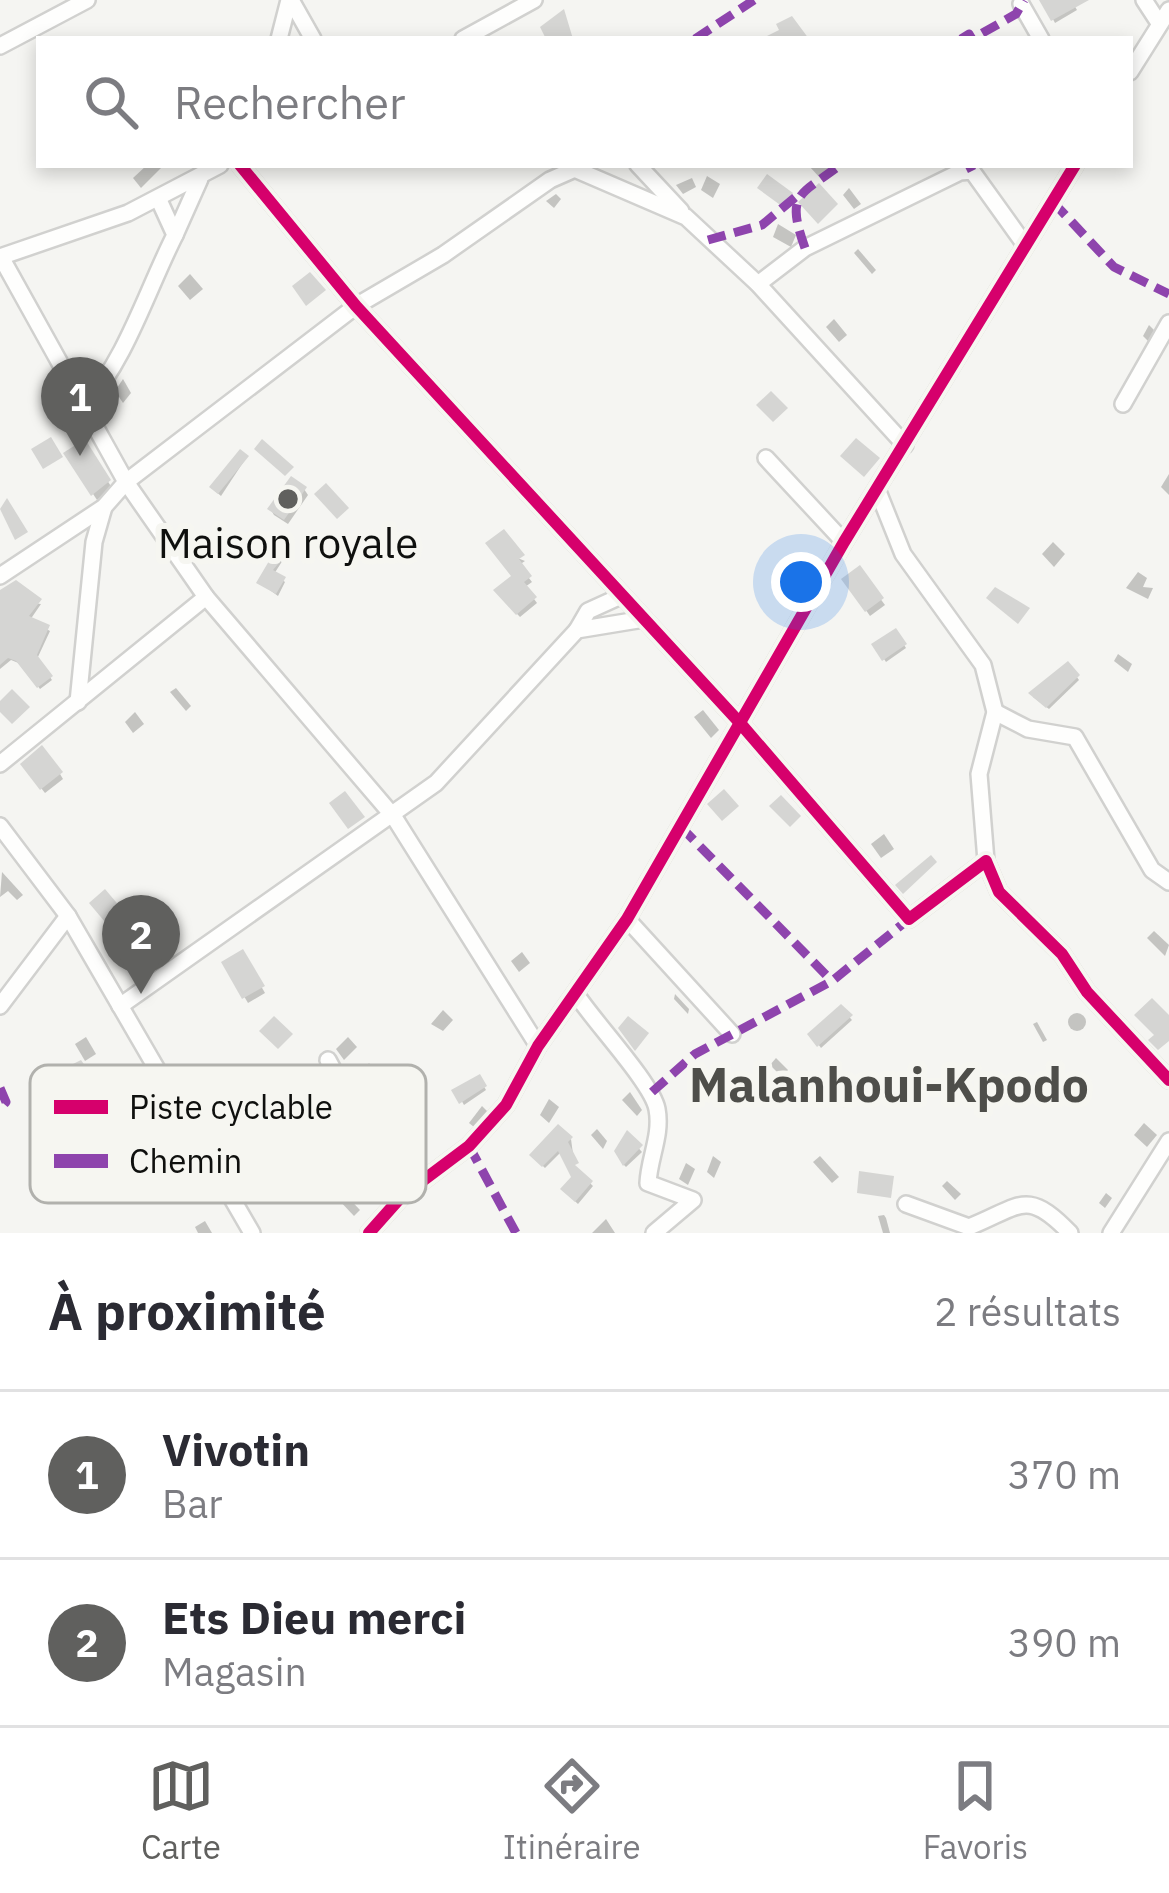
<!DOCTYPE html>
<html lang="fr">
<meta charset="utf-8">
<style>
body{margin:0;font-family:"IBM Plex Sans",sans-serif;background:#f7f7f7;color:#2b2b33}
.you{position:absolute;left:801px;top:582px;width:42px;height:42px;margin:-30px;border:9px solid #fff;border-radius:50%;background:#1a73e8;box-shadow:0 0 0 18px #1a73e833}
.badge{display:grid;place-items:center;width:78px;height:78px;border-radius:50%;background:#60605e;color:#fff;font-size:39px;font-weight:700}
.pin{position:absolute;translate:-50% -99px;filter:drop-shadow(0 3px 6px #0008)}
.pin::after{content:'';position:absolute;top:63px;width:42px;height:36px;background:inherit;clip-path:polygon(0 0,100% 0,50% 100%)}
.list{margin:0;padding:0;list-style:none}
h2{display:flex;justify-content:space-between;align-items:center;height:156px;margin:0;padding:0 48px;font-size:51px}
h2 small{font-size:39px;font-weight:400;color:#7c7c81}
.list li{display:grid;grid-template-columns:78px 1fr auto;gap:36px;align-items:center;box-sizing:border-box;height:168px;padding:0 48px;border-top:3px solid #e1e1e2}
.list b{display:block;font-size:45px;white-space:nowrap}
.list p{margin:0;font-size:39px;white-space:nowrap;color:#7c7c81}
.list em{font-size:39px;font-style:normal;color:#7c7c81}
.icon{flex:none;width:66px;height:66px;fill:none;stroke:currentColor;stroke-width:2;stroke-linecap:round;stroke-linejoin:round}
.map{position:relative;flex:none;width:1169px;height:1233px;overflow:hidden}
.search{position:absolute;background:#fff;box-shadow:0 6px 18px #0003;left:36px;right:36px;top:36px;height:132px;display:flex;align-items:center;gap:30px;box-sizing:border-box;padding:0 42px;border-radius:0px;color:#7c7c81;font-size:45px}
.sheet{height:492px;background:#fff}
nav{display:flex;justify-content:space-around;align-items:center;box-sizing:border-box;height:168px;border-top:3px solid #e1e1e2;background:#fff;font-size:33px;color:#7c7c81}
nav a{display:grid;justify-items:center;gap:6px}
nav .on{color:#60605e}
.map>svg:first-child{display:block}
</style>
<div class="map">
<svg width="1169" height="1233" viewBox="0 0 1169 1233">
<rect width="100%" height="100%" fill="#f5f5f2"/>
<!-- shadow -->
<g fill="#0003">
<polygon points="1043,0 1071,0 1077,10 1055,23"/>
<polygon points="147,165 164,165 141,188 133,178"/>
<polygon points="808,165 826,165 831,172 822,180"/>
<polygon points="707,176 720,184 713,198 701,190"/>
<polygon points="692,178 696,187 683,194 676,185"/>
<polygon points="849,188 861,204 854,209 843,195"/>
<polygon points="556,194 561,199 554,208 546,201"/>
<polygon points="778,224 796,235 791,247 773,237"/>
<polygon points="858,249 876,270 872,274 854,253"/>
<polygon points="190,274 203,289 190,300 178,286"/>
<polygon points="834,319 847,335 839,342 826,327"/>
<polygon points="1149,325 1154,330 1148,341 1143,336"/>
<polygon points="123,379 131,393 123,403 115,391"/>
<polygon points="84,443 112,488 97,500 67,454"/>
<polygon points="246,458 221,496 215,491"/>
<polygon points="1169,474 1169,495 1161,487"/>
<polygon points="304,489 308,495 288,524 274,515 271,510"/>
<polygon points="1053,542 1065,554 1054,567 1042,554"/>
<polygon points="492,548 525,561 519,565 532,582 525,587 537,603 520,617 499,595 514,577"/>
<polygon points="290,549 274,574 285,582 278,596 260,583"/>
<polygon points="859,570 885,605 870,616 845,580"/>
<polygon points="1138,572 1147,578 1143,587 1153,588 1148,599 1126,588"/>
<polygon points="0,599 41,604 30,620 50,631 37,659 52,680 40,689 21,664 11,660 0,669"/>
<polygon points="896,632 906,648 886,662 875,645"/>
<polygon points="1118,654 1132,664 1128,672 1114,661"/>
<polygon points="1068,665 1079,680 1049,709 1033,697"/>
<polygon points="176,688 191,706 186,711 170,692"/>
<polygon points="703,710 719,730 711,738 694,717"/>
<polygon points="135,712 144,724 133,733 125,722"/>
<polygon points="27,770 60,774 63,779 45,793"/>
<polygon points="884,834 894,849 881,858 871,844"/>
<polygon points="2,872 23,895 17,900 8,891 0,897"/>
<polygon points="1154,931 1169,945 1165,956 1147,938"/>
<polygon points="522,952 530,963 519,972 511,961"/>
<polygon points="242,953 265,993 248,1003 225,964"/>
<polygon points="675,994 689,1009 688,1014 674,999"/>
<polygon points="841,1008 852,1020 821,1048 811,1034"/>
<polygon points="443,1010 453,1020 443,1031 431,1024"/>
<circle cx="1077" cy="1022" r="9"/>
<polygon points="1037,1022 1047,1040 1043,1042 1033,1024"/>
<polygon points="86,1037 96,1054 85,1061 75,1044"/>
<polygon points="348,1037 357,1047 344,1060 336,1049"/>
<polygon points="776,1058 788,1070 782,1077 770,1065"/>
<polygon points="479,1078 486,1090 464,1105 456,1091"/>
<polygon points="846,1090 854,1101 844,1108 837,1096"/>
<polygon points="630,1092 642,1110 637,1116 622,1100"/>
<polygon points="549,1099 559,1107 549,1123 540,1115"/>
<polygon points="482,1106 488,1112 474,1127 469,1123"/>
<polygon points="1144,1123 1157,1135 1147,1147 1134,1135"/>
<polygon points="597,1129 607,1141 603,1149 591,1135"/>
<polygon points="627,1135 642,1152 626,1167 622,1163"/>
<polygon points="571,1139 575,1169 593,1186 578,1204 566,1193 575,1177 561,1152 545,1168 535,1158"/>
<polygon points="713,1156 721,1162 714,1178 707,1172"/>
<polygon points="820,1156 839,1177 832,1183 813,1162"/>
<polygon points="686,1163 695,1169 688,1185 679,1179"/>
<polygon points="947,1181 961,1194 955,1200 942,1186"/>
<polygon points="342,1191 360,1210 354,1216 336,1197"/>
<polygon points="1106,1193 1112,1198 1105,1208 1099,1203"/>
<polygon points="884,1215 886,1218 890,1233 883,1233 878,1216"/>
<polygon points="606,1219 615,1233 584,1233 592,1233"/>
<polygon points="205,1221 212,1233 198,1233 195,1227"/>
</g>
<!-- building -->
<g fill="#d5d5d3">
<polygon points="1039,0 1089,0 1051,21"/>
<polygon points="564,9 573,39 546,39 540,27"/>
<polygon points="792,16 809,39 761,39 779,30 776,24"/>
<polygon points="767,174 793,193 783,207 757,188"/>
<polygon points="819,183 838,204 818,224 798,202"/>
<polygon points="310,272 326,290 306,306 292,286"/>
<polygon points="771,391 788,408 773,422 756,405"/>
<polygon points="51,437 63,457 43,469 31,449"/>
<polygon points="856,438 880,458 864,477 840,456"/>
<polygon points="85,439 111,480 91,496 63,453"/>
<polygon points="262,439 294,467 285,476 254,449"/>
<polygon points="240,449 249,456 218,494 209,487"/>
<polygon points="291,476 307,487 284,520 267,509"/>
<polygon points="326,483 349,508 337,519 314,494"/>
<polygon points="7,498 28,532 15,540 0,509"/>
<polygon points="504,529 525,555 519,559 532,576 524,582 537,597 516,615 493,590 511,576 485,543"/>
<polygon points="282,539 292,547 273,570 286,577 276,594 256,583"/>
<polygon points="860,565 884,598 865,612 841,579"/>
<polygon points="16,580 42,599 29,616 50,625 37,655 53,676 37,688 16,661 8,658 0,665 0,590"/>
<polygon points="995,587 1030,608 1018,624 986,598"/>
<polygon points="896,628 907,644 882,661 871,644"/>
<polygon points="1068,661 1080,675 1046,708 1028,693"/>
<polygon points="12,689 30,707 12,724 0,712 0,701"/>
<polygon points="42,745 63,772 40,790 20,764"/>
<polygon points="724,789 739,806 722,821 707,804"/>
<polygon points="345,791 365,817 348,829 329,803"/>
<polygon points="781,795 801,816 790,827 769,806"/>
<polygon points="931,855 937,862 903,894 895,885"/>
<polygon points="105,889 121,908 105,922 89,903"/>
<polygon points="144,896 164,916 150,929 130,909"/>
<polygon points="243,949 265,986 242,999 221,962"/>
<polygon points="1152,998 1169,1015 1169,1041 1158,1050 1148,1040 1154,1035 1134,1015"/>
<polygon points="841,1004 853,1015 817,1047 807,1034"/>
<polygon points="274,1016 293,1034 278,1049 259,1031"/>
<polygon points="628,1016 649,1033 635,1051 618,1028"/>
<polygon points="81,1060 95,1080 79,1090 65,1068"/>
<polygon points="369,1063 391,1085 373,1102 352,1080"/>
<polygon points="480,1074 487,1086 459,1104 451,1090"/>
<polygon points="558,1124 573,1137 568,1142 579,1163 575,1165 593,1181 575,1202 560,1189 571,1177 558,1151 542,1167 529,1155"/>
<polygon points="627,1130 643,1145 623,1166 614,1151"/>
<polygon points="859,1171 894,1176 891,1198 857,1193"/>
</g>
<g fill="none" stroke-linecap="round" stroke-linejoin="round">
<defs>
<g id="minor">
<polyline points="291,0 313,39"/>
<polyline points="1144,0 1159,23"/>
<polyline points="1021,4 1041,39"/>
<polyline points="279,39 289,0"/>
<polyline points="463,39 534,0"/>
<polyline points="0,46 87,0"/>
<polyline points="1130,72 1169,10"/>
<polyline points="240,165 356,306 740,723 909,919 986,861 999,892 1062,954 1087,992 1169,1080"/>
<polyline points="638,165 681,211"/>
<polyline points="570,167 686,217 758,284 905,445"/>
<polyline points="175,235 200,179"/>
<polyline points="0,257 128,213 220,165"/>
<polyline points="1,257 126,482 206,597 394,817 538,1046"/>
<polyline points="758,284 805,248 960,172 972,171 1025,245"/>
<path d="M86 403C125 362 148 288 175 235L159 200"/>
<polyline points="1123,404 1169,323"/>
<polyline points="766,458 844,542"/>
<polyline points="877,489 903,554 983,665 995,712 979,774 986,861"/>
<polyline points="0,576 104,507 126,482 356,306 443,255 550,180 575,169"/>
<polyline points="577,630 588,611 621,596"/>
<polyline points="78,702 94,542 104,507"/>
<polyline points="995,712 1028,729 1075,737 1152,870 1169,882"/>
<polyline points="0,764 206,597"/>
<polyline points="0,826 68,916 252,1233"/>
<polyline points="627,919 732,1034"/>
<path d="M576 994C594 1022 652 1083 657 1109 662 1135 649 1158 648 1183L693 1200 654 1233"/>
<polyline points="0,1006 68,916"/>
<polyline points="120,1006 436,783 577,630 644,619"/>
<polyline points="328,1060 401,1197"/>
<path d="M906 1204 969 1227C1020 1207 1026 1187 1070 1233"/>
<polyline points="369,1233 401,1197 469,1146 506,1105 538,1046 627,919 844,542 1075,165"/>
<polyline points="1111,1233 1169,1141"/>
</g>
</defs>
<!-- minor casing -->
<use href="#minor" stroke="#d1d1cf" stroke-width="20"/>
<!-- minor -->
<use href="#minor" stroke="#fefefd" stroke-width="15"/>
<!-- quiet -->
<g stroke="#8e44ad" stroke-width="9" stroke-dasharray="18 9" stroke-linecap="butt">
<polyline points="695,39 754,0"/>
<polyline points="961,39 969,34 972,39 1016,14 1024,0"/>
<polyline points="969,165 972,171"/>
<polyline points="1053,202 1114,267 1169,294"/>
<polyline points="708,240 762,225 798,195"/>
<path d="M805 248C785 192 800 196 840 165"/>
<polyline points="681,827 832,981"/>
<polyline points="0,1088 6,1102 0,1109"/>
<polyline points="652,1092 695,1054 832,981 909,919"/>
<polyline points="469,1146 516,1233"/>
</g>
<defs>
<g id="cycleway">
<polyline points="240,165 356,306 740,723 909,919 986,861 999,892 1062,954 1087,992 1169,1080"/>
<polyline points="369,1233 401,1197 469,1146 506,1105 538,1046 627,919 844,542 1075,165"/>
</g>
</defs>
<!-- cycleway casing -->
<use href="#cycleway" stroke="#f6f6f1" stroke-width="20"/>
<!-- cycleway -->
<use href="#cycleway" stroke="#d6006c" stroke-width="12"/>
</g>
<!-- markers -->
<circle fill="#60605e" stroke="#f6f6f1" stroke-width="4.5" cx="288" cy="499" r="12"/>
<g text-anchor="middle" stroke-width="12" stroke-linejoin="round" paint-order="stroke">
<!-- poi labels -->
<g font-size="42" fill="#0f100e" stroke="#f6f6f1">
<text x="288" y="558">Maison royale</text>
</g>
<!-- quarter labels -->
<g font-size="48" font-weight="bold" fill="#4e4e4a" stroke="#f6f6f1">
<text x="889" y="1102">Malanhoui-Kpodo</text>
</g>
</g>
<!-- legend -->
<rect x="30" y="1065" width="396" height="138" rx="18" fill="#f6f6f1" stroke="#b1b1ad" stroke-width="3"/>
<rect x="54" y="1100" width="54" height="14" fill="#d6006c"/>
<rect x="54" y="1154" width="54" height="14" fill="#8e44ad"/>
<g font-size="33" fill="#0f100e">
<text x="129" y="1119">Piste cyclable</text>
<text x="129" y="1173">Chemin</text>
</g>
</svg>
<div class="you"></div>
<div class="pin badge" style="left:80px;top:456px">1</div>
<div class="pin badge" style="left:141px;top:994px">2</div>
<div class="search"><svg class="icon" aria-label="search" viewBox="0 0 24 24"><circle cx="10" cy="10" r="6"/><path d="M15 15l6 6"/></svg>Rechercher</div>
</div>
<section class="sheet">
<h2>À proximité<small>2 résultats</small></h2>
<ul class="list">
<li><span class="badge">1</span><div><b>Vivotin</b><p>Bar</p></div><em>370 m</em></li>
<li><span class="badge">2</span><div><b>Ets Dieu merci</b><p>Magasin</p></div><em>390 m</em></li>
</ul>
</section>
<nav>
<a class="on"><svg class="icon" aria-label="map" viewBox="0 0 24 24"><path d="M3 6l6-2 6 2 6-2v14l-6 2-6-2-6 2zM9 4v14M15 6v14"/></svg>Carte</a>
<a><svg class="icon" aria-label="directions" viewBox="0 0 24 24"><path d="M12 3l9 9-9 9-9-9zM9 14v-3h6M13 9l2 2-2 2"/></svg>Itinéraire</a>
<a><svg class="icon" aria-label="saved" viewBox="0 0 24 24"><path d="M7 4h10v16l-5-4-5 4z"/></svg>Favoris</a>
</nav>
